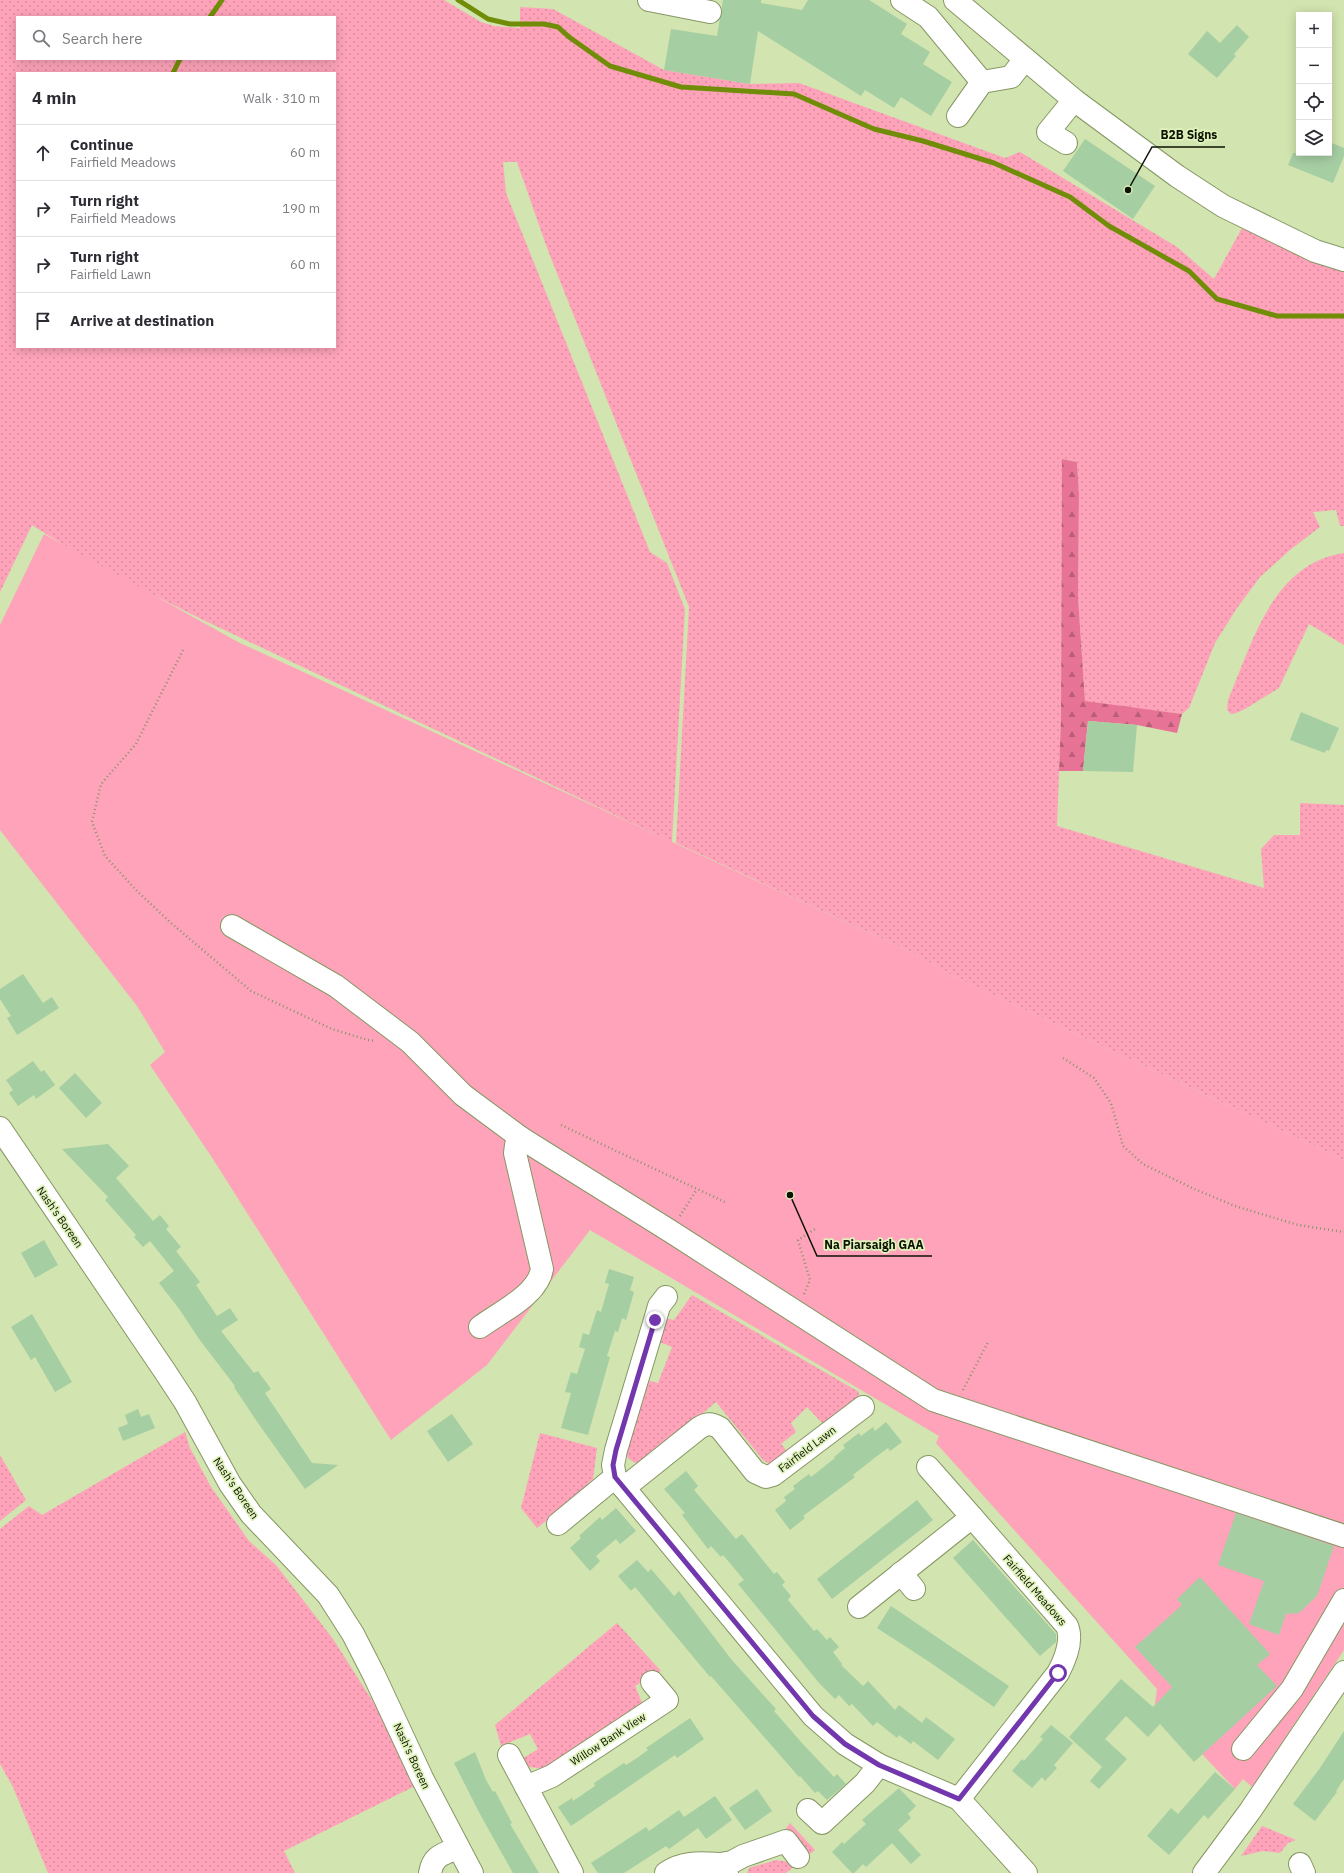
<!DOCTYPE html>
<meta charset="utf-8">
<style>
body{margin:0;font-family:"IBM Plex Sans",sans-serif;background:#f2f2f3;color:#2b2b33}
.controls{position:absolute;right:12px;top:12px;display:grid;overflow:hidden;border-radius:0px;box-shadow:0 2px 10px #0003}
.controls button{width:36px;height:36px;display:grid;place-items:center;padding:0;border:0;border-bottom:1px solid #e1e1e2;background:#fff;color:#2b2b33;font:20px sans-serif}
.stop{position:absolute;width:12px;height:12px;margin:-9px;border:3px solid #7237ad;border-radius:50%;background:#fff}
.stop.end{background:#7237ad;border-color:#fff;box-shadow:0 1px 4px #0008}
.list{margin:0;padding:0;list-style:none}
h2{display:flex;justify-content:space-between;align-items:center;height:52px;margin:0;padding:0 16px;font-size:17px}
h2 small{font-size:13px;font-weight:400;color:#7c7c81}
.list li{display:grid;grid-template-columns:26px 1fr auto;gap:12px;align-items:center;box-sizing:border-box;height:56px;padding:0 16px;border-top:1px solid #e1e1e2}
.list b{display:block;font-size:15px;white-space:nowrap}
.list p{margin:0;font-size:13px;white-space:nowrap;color:#7c7c81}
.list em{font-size:13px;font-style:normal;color:#7c7c81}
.icon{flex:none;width:22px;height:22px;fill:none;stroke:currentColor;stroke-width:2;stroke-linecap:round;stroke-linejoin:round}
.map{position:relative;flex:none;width:1344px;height:1873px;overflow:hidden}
.search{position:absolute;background:#fff;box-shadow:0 2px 10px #0003;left:16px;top:16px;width:320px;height:44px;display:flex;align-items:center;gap:10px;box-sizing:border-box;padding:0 14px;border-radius:0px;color:#7c7c81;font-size:15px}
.panel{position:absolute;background:#fff;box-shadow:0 2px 10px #0003;left:16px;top:72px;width:320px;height:276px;border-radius:0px}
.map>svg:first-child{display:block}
</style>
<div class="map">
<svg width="1344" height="1873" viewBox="0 0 1344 1873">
<defs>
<pattern id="grass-dots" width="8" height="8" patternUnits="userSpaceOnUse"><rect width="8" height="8" fill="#fea3ba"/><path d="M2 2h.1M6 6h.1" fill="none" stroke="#d88b9e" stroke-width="1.8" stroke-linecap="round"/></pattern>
<pattern id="forest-firs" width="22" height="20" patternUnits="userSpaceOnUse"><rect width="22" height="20" fill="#e77496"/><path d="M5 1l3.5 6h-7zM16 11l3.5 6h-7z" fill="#ba5e78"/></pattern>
</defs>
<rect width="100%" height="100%" fill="#d2e4af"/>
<!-- grass -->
<g fill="url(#grass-dots)" fill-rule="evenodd">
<path d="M0 0H444L481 22 494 26 520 28V7L553 9 664 70 750 84 799 83 1005 158 1020 152 1177 247 1214 279 1242 228 1320 264 1344 271V526H1340L1336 510 1313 512 1320 527 1290 550 1260 577 1237 608 1215 643 1189 708 1182 714 1085 702 1078 597 1079 494 1077 462 1062 459 1061 719 1057 826 1264 888 1261 849 1274 835H1300V803L1344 805V1160L953 976 911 952 676 843 689 607 547 248 517 162H503L506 193 650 552 667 563 685 609 672 842 201 619 100 568 32 525 0 592ZM17 17H335V59H17ZM17 73H335V347H17Z"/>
<path d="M1344 553V645L1309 624 1279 688 1245 709 1236 713 1231 714 1227 710 1228 700C1253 642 1272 564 1344 553Z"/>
<path d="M692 1295 859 1392 858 1399 825 1426 807 1407 791 1423 796 1432 781 1444 789 1454 771 1465 763 1460 716 1402 648 1459 639 1464C630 1461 626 1458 625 1448L646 1380 658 1383 672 1347 657 1341 664 1318 674 1320Z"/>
<polygon points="185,1432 190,1448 211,1487 249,1541 276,1565 333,1639 382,1716 415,1786 284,1851 295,1873 48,1873 13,1787 0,1764 0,1529 29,1506 42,1515"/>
<polygon points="540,1433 597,1448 593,1479 587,1484 591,1486 537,1528 521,1508"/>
<polygon points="0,1455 26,1500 0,1521"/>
<polygon points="617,1623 661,1671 635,1686 643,1705 547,1769 529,1767 522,1759 538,1749 530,1734 501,1746 495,1725"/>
<polygon points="790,1823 815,1850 786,1873 747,1873 749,1868 776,1860 788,1862 801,1855 785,1830"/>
<polygon points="1262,1826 1296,1840 1288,1843 1280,1853 1263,1851 1241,1856"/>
</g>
<!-- forest -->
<polygon fill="url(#forest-firs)" points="1062,459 1077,462 1079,494 1078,597 1085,701 1182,714 1177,733 1137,725 1088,721 1083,771 1059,771 1061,719"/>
<!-- pitch -->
<polygon fill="#fea3ba" points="44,534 238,642 911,952 953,976 1344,1160 1344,1650 1252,1787 1243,1779 1235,1789 1155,1704 1157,1689 936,1443 939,1436 590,1230 487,1365 391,1440 211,1156 150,1065 165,1052 137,1006 0,830 0,625"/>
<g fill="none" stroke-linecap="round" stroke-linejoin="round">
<!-- stream -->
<g stroke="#718d07" stroke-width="5">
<polyline points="458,0 488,19 510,24 544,24 558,27 569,37 610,66 681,87 794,94 874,129 923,141 994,163 1070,197 1109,226 1189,271 1217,299 1277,316 1344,316"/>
<polyline points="210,17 222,0"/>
<polyline points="173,73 180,59"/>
</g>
</g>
<!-- building -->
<g fill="#a6cea3">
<polygon points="723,0 761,0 761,3 802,10 808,0 869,0 907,24 901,34 930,52 923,64 952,82 931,116 901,97 894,108 865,90 861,96 758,31 750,84 664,70 671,29 717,36"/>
<polygon points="1237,25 1249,37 1234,54 1236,56 1217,78 1188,54 1207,31 1220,43"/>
<polygon points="1085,139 1155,186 1133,219 1063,171"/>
<polygon points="1329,142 1344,148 1344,156 1333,183 1288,165 1293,153 1329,153"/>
<polygon points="1301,712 1339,728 1329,751 1326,750 1325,753 1290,740"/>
<polygon points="1088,721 1137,725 1133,772 1083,771"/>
<polygon points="23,974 43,1003 52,997 59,1008 17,1035 7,1018 11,1016 0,999 0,989"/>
<polygon points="33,1061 41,1072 44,1070 55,1085 36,1099 34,1095 18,1106 9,1093 13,1090 6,1080"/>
<polygon points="75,1073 102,1103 86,1118 59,1088"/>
<polygon points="108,1144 129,1166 116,1178 153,1221 160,1215 169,1226 166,1229 181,1247 176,1251 200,1282 196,1285 217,1316 230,1308 238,1320 221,1331 254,1373 258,1371 271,1389 265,1393 312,1463 338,1465 305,1489 258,1423 234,1387 235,1386 199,1339 180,1310 159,1283 174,1271 150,1241 143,1247 134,1237 136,1235 105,1200 108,1197 62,1149"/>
<polygon points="44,1240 58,1265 35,1278 21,1253"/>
<polygon points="609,1269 634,1277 630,1290 634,1292 626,1320 622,1318 618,1332 615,1331 607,1356 610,1357 588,1435 561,1428 571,1393 565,1392 571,1372 577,1374 585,1349 579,1347 583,1333 589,1335 597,1310 601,1312 609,1284 605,1283"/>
<polygon points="32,1314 72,1382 55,1392 35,1357 31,1360 11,1327"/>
<polygon points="138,1409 141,1417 149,1414 155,1428 123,1441 118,1428 128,1424 125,1415"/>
<polygon points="452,1414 473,1444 448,1462 427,1431"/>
<polygon points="886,1422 902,1442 890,1451 888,1448 877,1456 853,1475 855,1477 803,1516 805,1518 790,1530 775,1510 786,1501 784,1497 795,1489 793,1486 809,1474 811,1477 835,1458 834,1457 845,1448 843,1445 859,1433 861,1436 873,1427 875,1431"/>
<polygon points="686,1471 698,1486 694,1490 736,1539 742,1534 774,1574 777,1572 785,1582 782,1585 791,1596 788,1600 814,1631 817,1629 827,1640 830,1637 839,1647 833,1652 842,1664 841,1665 863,1686 868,1681 895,1710 899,1705 922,1723 926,1717 955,1739 938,1760 913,1741 911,1744 899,1735 897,1738 877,1722 873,1726 852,1704 849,1706 839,1695 835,1699 819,1683 738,1584 744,1580 723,1555 721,1557 711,1546 708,1549 682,1515 685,1513 664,1489"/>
<polygon points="917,1500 933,1520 832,1599 817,1579"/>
<polygon points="616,1508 636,1531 620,1544 616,1539 596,1556 600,1561 590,1571 570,1548 581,1538 579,1536 600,1517 602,1520"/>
<polygon points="1236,1513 1334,1546 1317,1596 1299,1613 1286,1614 1279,1635 1249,1624 1264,1581 1218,1565"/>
<polygon points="973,1540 1056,1634 1056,1642 1040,1656 953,1558"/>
<polygon points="637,1560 648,1572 651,1569 674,1596 679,1591 731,1659 776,1709 774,1711 802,1743 834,1777 837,1774 846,1784 827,1800 818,1791 815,1793 800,1776 799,1777 711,1676 710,1677 635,1587 631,1591 618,1576"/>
<polygon points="1200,1577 1270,1654 1257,1665 1277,1686 1194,1762 1160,1724 1148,1737 1126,1716 1105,1739 1127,1759 1099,1789 1090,1781 1102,1767 1069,1737 1121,1679 1153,1707 1172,1687 1135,1647 1182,1605 1177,1599"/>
<polygon points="891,1606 1009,1686 994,1707 931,1663 877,1628"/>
<polygon points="690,1718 704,1739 677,1758 675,1755 571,1826 558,1807 572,1798 573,1801 595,1786 594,1783 624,1763 626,1765 637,1758 648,1750 646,1748"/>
<polygon points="1051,1725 1073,1743 1054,1765 1057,1768 1045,1781 1042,1777 1032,1788 1012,1771 1022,1759 1024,1761 1043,1739 1040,1737"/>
<polygon points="1344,1731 1344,1779 1336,1791 1337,1792 1315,1821 1293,1804 1320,1768"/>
<polygon points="475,1752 486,1780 493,1792 495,1791 512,1823 510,1824 539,1873 513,1873 481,1816 454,1763"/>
<polygon points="1215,1772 1235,1789 1208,1819 1204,1815 1169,1855 1147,1836 1171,1808 1178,1814"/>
<polygon points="899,1788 916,1806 908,1814 911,1818 898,1830 921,1855 911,1864 892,1843 866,1867 863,1864 854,1873 852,1873 832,1852 842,1842 844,1844 866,1824 862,1820"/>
<polygon points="757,1789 772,1811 745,1830 729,1808"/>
<polygon points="715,1796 732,1820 706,1839 698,1828 669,1849 666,1846 624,1873 598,1873 591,1863 646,1827 649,1831 679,1810 684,1817"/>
</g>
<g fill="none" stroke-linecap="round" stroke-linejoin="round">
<defs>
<g id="minor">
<polyline points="649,0 710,12"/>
<polyline points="902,0 928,17 982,82"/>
<polyline points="955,0 1074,100 1177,176 1223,206 1315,251 1344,260"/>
<polyline points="958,116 982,82 1011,77 1025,59"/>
<polyline points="1066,143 1048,132 1074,100"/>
<polyline points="232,926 336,986 410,1042 463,1095 521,1138 670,1231 933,1400 1344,1536"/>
<polyline points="0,1128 164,1370 185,1402 230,1484 251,1514 328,1595 353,1634 374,1675 422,1778 472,1873"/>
<path d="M480 1327C500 1312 538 1295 542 1269L515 1153 516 1145 521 1138"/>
<polyline points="928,1467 972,1517"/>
<polyline points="615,1477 813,1716 845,1744 879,1765 959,1799 1026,1873"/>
<path d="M624 1488 699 1428C707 1423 711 1423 720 1428L755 1472 766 1477 773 1475 863 1407"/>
<polyline points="558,1524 615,1477 613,1465 616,1450 655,1320 659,1306 666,1297"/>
<polyline points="901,1573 914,1589"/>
<path d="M859 1607 972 1517 1067 1626C1073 1640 1065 1660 1058 1673L959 1799"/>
<polyline points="1243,1749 1292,1689 1344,1600"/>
<polyline points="509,1755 572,1873"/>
<polyline points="526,1787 552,1776 667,1700 652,1682"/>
<polyline points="808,1810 822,1823 865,1783 879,1765"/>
<polyline points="720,1864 732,1862 743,1856 786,1841 798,1857"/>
<polyline points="1300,1864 1304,1873"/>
<path d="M430 1873C433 1855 444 1854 458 1848"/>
<path d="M666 1873C683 1861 701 1863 720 1864L727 1873"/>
<polyline points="1204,1873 1250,1811 1344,1672"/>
</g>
</defs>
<!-- minor casing -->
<use href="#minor" stroke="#869764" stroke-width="24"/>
<!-- path -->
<g stroke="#87946d" stroke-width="2.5" stroke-dasharray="1 3" stroke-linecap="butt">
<polyline points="183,650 136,744 101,784 92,822 105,856 137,891 171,923 251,991 332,1029 368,1040 376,1041"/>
<polyline points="1063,1058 1094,1078 1111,1103 1123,1146 1143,1164 1192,1188 1235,1206 1298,1225 1344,1232"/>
<polyline points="561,1125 727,1203"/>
<polyline points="680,1216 697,1189"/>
<polyline points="804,1294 810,1280 798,1240 815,1229"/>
<polyline points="963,1390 988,1342"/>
</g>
<!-- minor -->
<use href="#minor" stroke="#fff" stroke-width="22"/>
</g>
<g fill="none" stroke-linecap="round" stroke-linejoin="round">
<!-- route -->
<polyline stroke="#7237ad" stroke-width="5" points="655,1320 616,1450 613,1465 615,1477 813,1716 845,1744 879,1765 959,1799 1058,1673"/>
</g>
<g text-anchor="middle" stroke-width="3.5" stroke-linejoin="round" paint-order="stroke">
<!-- street labels -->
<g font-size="11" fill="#0d1202" stroke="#dff2bc">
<text transform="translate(60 1217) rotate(55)" y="4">Nash's Boreen</text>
<text transform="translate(807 1449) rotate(-37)" y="4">Fairfield Lawn</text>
<text transform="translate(236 1488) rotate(56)" y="4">Nash's Boreen</text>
<text transform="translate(1035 1590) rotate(49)" y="4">Fairfield Meadows</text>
<text transform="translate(608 1739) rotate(-33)" y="4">Willow Bank View</text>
<text transform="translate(412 1756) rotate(65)" y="4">Nash's Boreen</text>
</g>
</g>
<!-- callouts -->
<path fill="none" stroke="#0d1202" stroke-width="1.5" d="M1128 190L1152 147H1225M790 1195L817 1256H932"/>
<g fill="#0d1202" stroke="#dff2bc" stroke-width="1.5">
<circle cx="1128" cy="190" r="4"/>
<circle cx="790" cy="1195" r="4"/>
</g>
<g font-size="12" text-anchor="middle" font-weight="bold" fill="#0d1202" stroke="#dff2bc" stroke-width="3.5" stroke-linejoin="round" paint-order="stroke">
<text x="1189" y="139">B2B Signs</text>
<text x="874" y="1249">Na Piarsaigh GAA</text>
</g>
</svg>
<div class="controls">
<button>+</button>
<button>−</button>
<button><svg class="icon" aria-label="locate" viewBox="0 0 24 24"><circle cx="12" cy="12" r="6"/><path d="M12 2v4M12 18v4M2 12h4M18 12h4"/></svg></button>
<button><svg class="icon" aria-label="layers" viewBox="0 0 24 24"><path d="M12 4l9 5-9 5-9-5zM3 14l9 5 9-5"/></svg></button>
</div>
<div class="stop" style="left:1058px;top:1673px"></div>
<div class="stop end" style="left:655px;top:1320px"></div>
<div class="search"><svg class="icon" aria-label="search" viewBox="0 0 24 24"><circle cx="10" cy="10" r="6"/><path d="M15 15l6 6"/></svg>Search here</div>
<section class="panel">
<h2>4 min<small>Walk · 310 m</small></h2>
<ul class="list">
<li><svg class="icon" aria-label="ahead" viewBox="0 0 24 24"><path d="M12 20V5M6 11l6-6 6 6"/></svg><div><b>Continue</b><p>Fairfield Meadows</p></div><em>60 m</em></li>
<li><svg class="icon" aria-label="right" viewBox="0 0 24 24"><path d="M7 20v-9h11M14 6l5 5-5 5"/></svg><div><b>Turn right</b><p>Fairfield Meadows</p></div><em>190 m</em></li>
<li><svg class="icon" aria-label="right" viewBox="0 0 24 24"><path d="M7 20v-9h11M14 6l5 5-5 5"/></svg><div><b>Turn right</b><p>Fairfield Lawn</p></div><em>60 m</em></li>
<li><svg class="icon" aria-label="arrive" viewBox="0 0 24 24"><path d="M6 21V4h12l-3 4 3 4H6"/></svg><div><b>Arrive at destination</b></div></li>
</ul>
</section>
</div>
